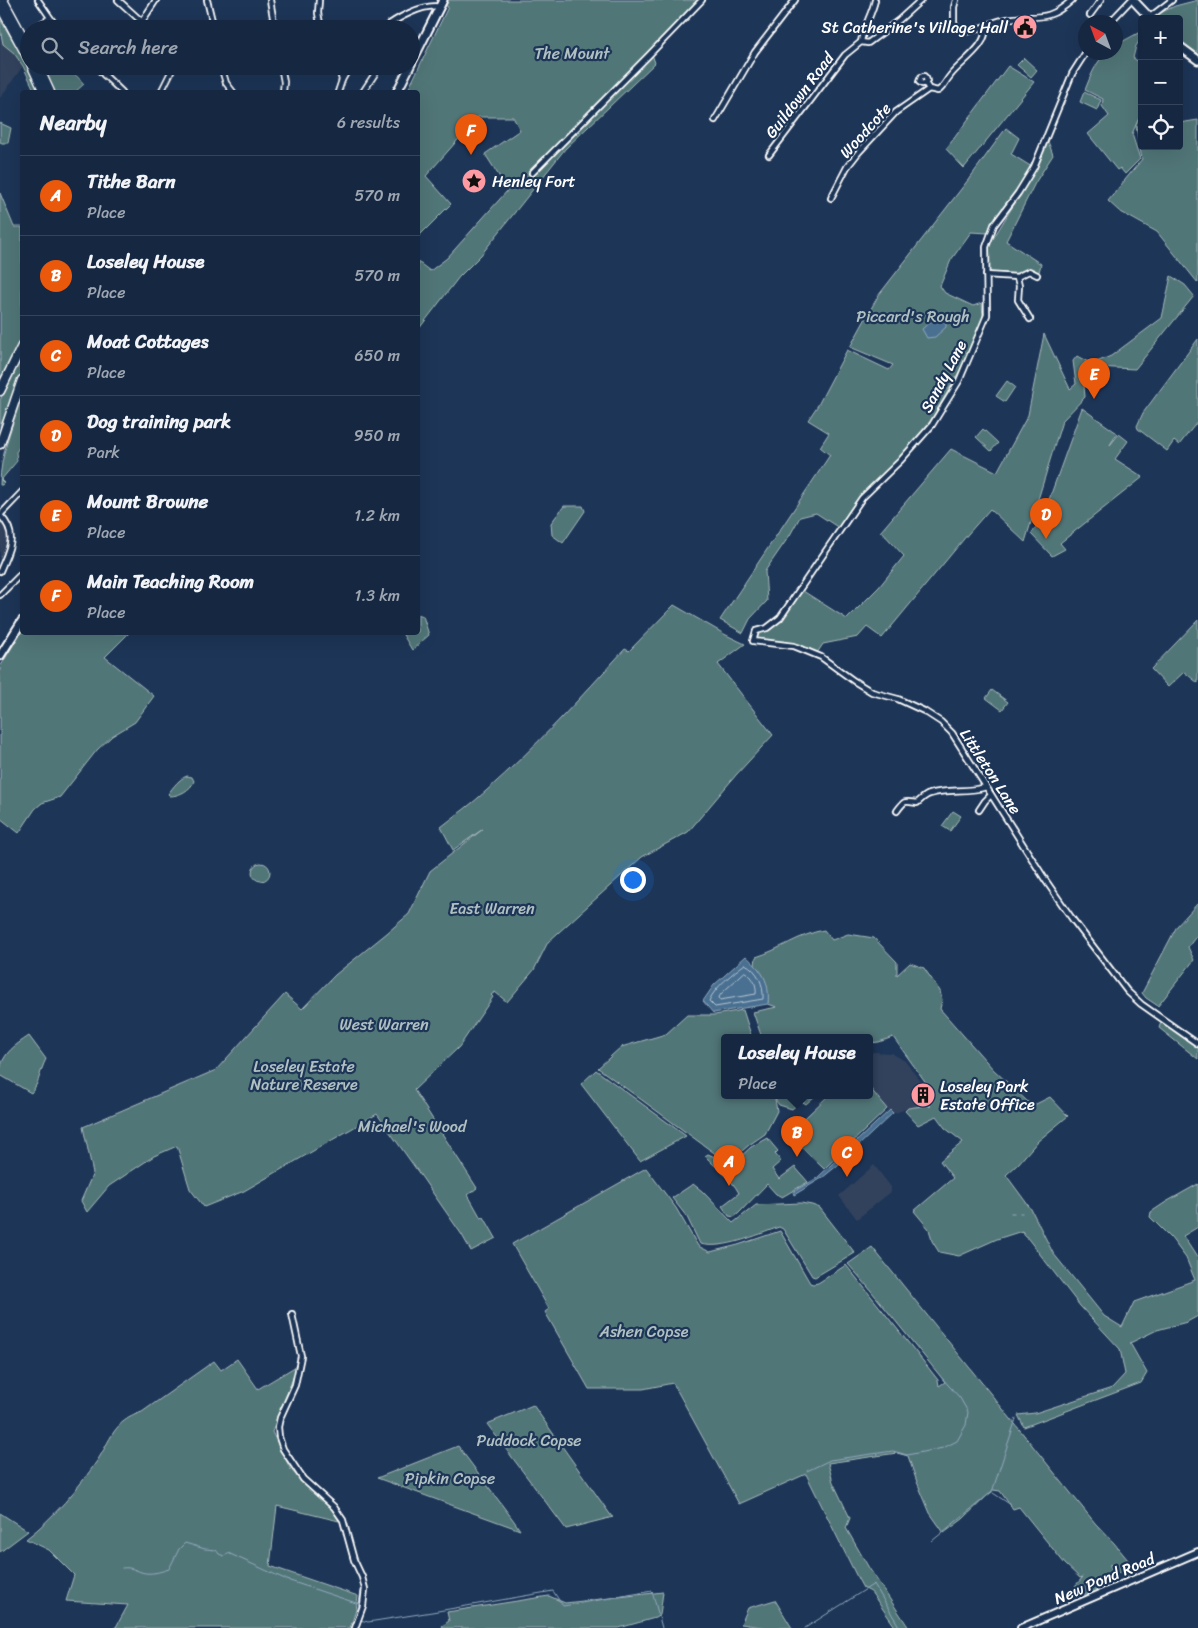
<!DOCTYPE html>
<meta charset="utf-8">
<style>
body{margin:0;font-family:Sriracha,sans-serif;background:#23344c;color:#f1f3f6}
.controls{position:absolute;right:15px;top:15px;display:grid;overflow:hidden;border-radius:5px;box-shadow:0 5px 20px #0002}
.controls button{width:45px;height:45px;display:grid;place-items:center;padding:0;border:0;border-bottom:1px solid #35445a;background:#162841;color:#f1f3f6;font:25px sans-serif}
.compass{position:absolute;left:1078px;top:15px;width:45px;height:45px;border-radius:50%;background:#162841;box-shadow:0 5px 20px #0002;rotate:319deg}
.you{position:absolute;left:632px;top:879px;width:18px;height:18px;margin:-12px;border:4px solid #fff;border-radius:50%;background:#1a73e8;box-shadow:0 0 0 8px #1a73e833}
.badge{display:grid;place-items:center;width:32px;height:32px;border-radius:50%;background:#ea580c;color:#fff;font-size:16px;font-weight:700}
.pin{position:absolute;translate:-50% -41px;filter:drop-shadow(0 1px 2px #0008)}
.pin::after{content:'';position:absolute;top:26px;width:18px;height:15px;background:inherit;clip-path:polygon(0 0,100% 0,50% 100%)}
.popup{position:absolute;left:721px;top:1034px;width:152px;height:65px;box-sizing:border-box;display:grid;place-content:center;border-radius:5px;background:#162841;filter:drop-shadow(0 1px 4px #0005);font-size:16px;white-space:nowrap;color:#9ea6b1}
.popup b{font-size:19px;color:#f1f3f6}
.popup::after{content:'';position:absolute;left:50%;top:100%;margin-left:-10px;border:10px solid transparent;border-top-color:#162841}
.list{margin:0;padding:0;list-style:none}
h2{display:flex;justify-content:space-between;align-items:center;height:65px;margin:0;padding:0 20px;font-size:21px}
h2 small{font-size:16px;font-weight:400;color:#9ea6b1}
.list li{display:grid;grid-template-columns:32px 1fr auto;gap:15px;align-items:center;box-sizing:border-box;height:80px;padding:0 20px;border-top:1px solid #35445a}
.list b{display:block;font-size:19px;white-space:nowrap}
.list p{margin:0;font-size:16px;white-space:nowrap;color:#9ea6b1}
.list em{font-size:16px;font-style:normal;color:#9ea6b1}
.icon{flex:none;width:28px;height:28px;fill:none;stroke:currentColor;stroke-width:2;stroke-linecap:round;stroke-linejoin:round}
.map{position:relative;flex:none;width:1198px;height:1628px;overflow:hidden}
.search{position:absolute;background:#162841;box-shadow:0 5px 20px #0002;left:20px;top:20px;width:400px;height:55px;display:flex;align-items:center;gap:12px;box-sizing:border-box;padding:0 18px;border-radius:28px;color:#9ea6b1;font-size:19px}
.panel{position:absolute;background:#162841;box-shadow:0 5px 20px #0002;left:20px;top:90px;width:400px;height:545px;border-radius:5px}
.map>svg:first-child{display:block}
</style>
<div class="map">
<svg width="1198" height="1628" viewBox="0 0 1198 1628">
<rect width="100%" height="100%" fill="#1d3557"/>
<filter id="ink" filterUnits="userSpaceOnUse"><feTurbulence type="fractalNoise" baseFrequency=".02" numOctaves="2"/><feDisplacementMap in="SourceGraphic" scale="10" xChannelSelector="R" yChannelSelector="G"/><feConvolveMatrix kernelMatrix="1 2 1 2 8 2 1 2 1" color-interpolation-filters="sRGB"/></filter>
<g filter="url(#ink)">
<!-- built -->
<g fill="#31435d">
<polygon points="0,23 23,66 0,98"/>
<polygon points="0,520 8,528 9,539 0,565"/>
<polygon points="873,1052 891,1053 905,1061 930,1094 929,1105 908,1108 893,1114 887,1109 870,1088 870,1054"/>
<polygon points="874,1165 891,1187 891,1192 857,1219 839,1196"/>
</g>
<!-- green -->
<g fill="#517678" stroke="#a8babc">
<polygon points="444,0 699,0 651,51 655,63 565,149 481,255 459,277 418,330 418,262 430,271 447,258 508,190 485,154 520,130 513,117 478,117 426,176 451,204 418,237 418,92 407,92 448,7 442,3"/>
<polygon points="1198,0 1198,55 1189,51 1179,41 1179,19 1156,19 1154,16 1175,6"/>
<polygon points="0,19 19,51 40,92 35,92 23,66 14,53 3,44 0,29"/>
<path d="M1140 32 1142 37 1136 46 1133 58 1142 64V116L1138 120 1132 134 1140 159 1125 174 1120 168 1117 170 1088 134 1109 116 1102 106 1103 99 1085 90C1090 77 1096 62 1106 53L1116 52V45Z"/>
<polygon points="1024,58 1037,70 1031,77 1017,65"/>
<path d="M42 66C66 66 68 66 84 84L75 92H54Z"/>
<polygon points="1008,66 1034,82 964,168 946,149"/>
<polygon points="1084,92 1101,100 1097,110 1080,102"/>
<polygon points="1198,120 1198,283 1157,232 1119,211 1108,201 1142,159 1136,126 1142,126 1142,146 1179,146 1179,123"/>
<polygon points="0,123 11,128 8,143 2,143 0,142"/>
<polygon points="1006,128 1019,138 1011,154 1032,167 988,233 971,232 951,260 940,286 945,293 973,306 982,303 983,318 966,360 929,423 918,439 866,491 839,528 816,513 800,517 790,535 765,571 767,601 750,619 743,633 720,620 830,455 820,447 829,433 808,420 818,405 847,350 889,370 893,365 850,347 878,296 972,175"/>
<polygon points="1048,141 1053,155 1035,183 1006,241 1041,264 1039,272 1031,268 1013,274 988,273 988,247 1033,173"/>
<polygon points="0,193 14,227 22,227 22,312 21,316 22,317 22,338 0,381"/>
<polygon points="1171,276 1185,285 1194,296 1135,369 1095,367 1083,374 1085,397 1062,421 1025,542 990,509 968,534 882,638 867,627 858,637 823,644 817,653 800,644 756,640 757,634 779,622 803,591 847,619 879,587 904,556 881,531 951,449 997,472 1028,415 1044,334 1070,389 1076,384 1073,361 1077,356 1092,364 1111,356 1162,318"/>
<polygon points="1198,339 1198,421 1179,445 1174,441 1167,451 1138,429 1137,426 1143,413"/>
<polygon points="22,352 22,371 0,434 0,400"/>
<polygon points="1007,381 1015,387 1005,402 996,396"/>
<path d="M22 396V443L16 452 17 461 1 480 4 483 2 485H0C0 454 13 425 22 396Z"/>
<polygon points="1082,408 1117,433 1110,445 1119,434 1128,441 1115,459 1143,477 1060,543 1065,549 1052,556 1031,534 1041,522"/>
<polygon points="983,429 998,443 991,451 976,437"/>
<polygon points="564,506 583,506 585,511 563,543 552,535 551,523"/>
<path d="M674 605 726 635 745 644 718 664 773 735 736 775 688 832 642 857 548 942 534 970 507 1002 495 992 491 995 493 997 459 1047 414 1090 477 1188 468 1195 481 1218 484 1217 496 1238 471 1251 462 1235 414 1166 377 1114 244 1191 204 1207 190 1189 177 1146 154 1156 109 1186 87 1212 81 1201 93 1173 83 1127 216 1070 285 994 302 1009 335 975 387 933 409 914 430 871 483 829 453 850 441 827C456 815 472 804 486 791 536 747 580 698 625 649L629 651Z"/>
<polygon points="418,614 423,616 429,635 412,650 402,633 418,632"/>
<polygon points="1198,620 1198,683 1184,672 1168,687 1151,669"/>
<polygon points="22,631 22,632 129,633 105,657 154,696 135,722 112,736 97,750 60,797 42,803 35,809 19,833 0,818 0,667"/>
<polygon points="992,690 1008,702 1002,710 986,698"/>
<path d="M187 776 192 777 194 781C191 790 179 796 170 796L168 794C174 786 179 779 187 776Z"/>
<polygon points="953,811 961,816 950,831 942,826"/>
<circle cx="261" cy="872" r="9"/>
<polygon points="1198,903 1198,934 1188,947 1194,960 1158,1006 1146,998 1142,993 1177,926"/>
<path d="M824 930 832 940 848 934 874 938 897 962V975L910 963 924 968 940 991 942 1000 940 1009 993 1069 1028 1102 1036 1104 1050 1097 1068 1116 1038 1141 1018 1164 1006 1175 1031 1209 1053 1253 1104 1316 1122 1327 1134 1302 1195 1280 1186 1258 1171 1238 1150 1217 1151 1212 1166 1202 1198 1184V1227L1183 1236 1198 1259V1316L1187 1322 1157 1330 1130 1343 1147 1373 1141 1383 1024 1427 1018 1415 1035 1413 1112 1388 1125 1374 1120 1349 1080 1306 1022 1231 997 1239 959 1256 939 1252 932 1241 929 1229 914 1211 953 1178 940 1161 963 1142 945 1128 936 1116 918 1125 905 1111 908 1108 929 1105 930 1107 932 1091 893 1037 879 1042 870 1043V1038H762L753 1012 777 1007 768 1004C769 989 766 976 755 965L756 957C779 950 800 934 824 930Z"/>
<polygon points="743,1010 752,1038 724,1038 724,1096 815,1096 806,1104 801,1101 792,1109 779,1105 775,1099 777,1111 765,1134 749,1145 734,1158 726,1158 717,1155 598,1068 621,1047 666,1034 687,1015 715,1015"/>
<polygon points="1161,1022 1198,1048 1198,1059 1159,1028"/>
<path d="M29 1036 46 1059C39 1073 40 1082 31 1093L0 1075C0 1055 14 1046 29 1036Z"/>
<polygon points="596,1070 686,1136 640,1161 581,1084"/>
<polygon points="870,1088 887,1109 824,1169 788,1134 828,1096 870,1096"/>
<path d="M767 1138 778 1151 775 1154 781 1161 772 1169 779 1179 795 1167 808 1182 782 1197 776 1194 767 1184 738 1214 734 1217 729 1216 722 1206 739 1193C731 1178 717 1169 705 1156L708 1154 724 1161H732L738 1159 751 1147Z"/>
<path d="M646 1168 676 1208 698 1246 710 1252 738 1245 780 1231 810 1283 813 1284 818 1283 846 1265 923 1361 938 1380 939 1386 945 1382 863 1281 848 1264 872 1247 1095 1523 1114 1543 1137 1571 1122 1576 1110 1564V1567L1117 1577 1115 1583C1105 1588 1093 1595 1082 1594L1075 1586 1083 1577 1080 1578 1065 1564 1019 1507 1013 1509 1000 1491 993 1490 963 1519 944 1533 930 1513 917 1482 908 1456 897 1453 828 1463 833 1482 850 1518 846 1528 869 1568 909 1628H896L871 1592 863 1588 858 1579 806 1474 739 1504 673 1383 643 1389H589L545 1312 549 1309 512 1244Z"/>
<path d="M693 1184 702 1191 733 1223 756 1205 801 1203 812 1205 820 1208 855 1253 815 1277 812 1276 783 1229 779 1227C757 1235 723 1250 700 1244L687 1217 672 1198Z"/>
<path d="M237 1359 258 1389 298 1365 272 1432 291 1470 310 1490 331 1508 339 1521 277 1506 270 1566 358 1596 356 1610 350 1628H114L116 1627 128 1605 66 1601 74 1575 49 1550 26 1539C53 1518 78 1489 97 1461 111 1440 113 1421 142 1412L214 1361 221 1370Z"/>
<polygon points="533,1405 612,1517 613,1517 566,1529 487,1424"/>
<polygon points="458,1446 514,1521 520,1530 377,1478"/>
<polygon points="0,1513 28,1531 0,1552"/>
<polygon points="663,1592 660,1615 655,1618 619,1628 443,1628 442,1626 449,1621 447,1612 549,1596 565,1603"/>
<polygon points="775,1600 792,1628 769,1628 741,1624 748,1608"/>
</g>
<!-- water -->
<g fill="#496f91" stroke="#92a9bd">
<path d="M937 316C942 316 947 322 946 327L935 337 927 338 922 329Z"/>
<path d="M746 956C762 971 770 980 768 1004L713 1013 703 1001 714 985Z"/>
<polygon points="890,1110 893,1113 838,1165 822,1178 794,1195 793,1192 817,1178"/>
</g>
<g fill="none" stroke-linecap="round" stroke-linejoin="round">
<!-- shore -->
<g stroke="#b6c5d3" stroke-width="1">
<path d="M745 964C758 970 764 985 763 999L715 1007 709 1001C714 988 734 972 745 964Z"/>
<path d="M745 972C753 976 757 985 756 994L720 1000 719 997 722 993Z"/>
</g>
<!-- stream -->
<g stroke="#92a9bd" stroke-width="1">
<polyline points="1011,1213 1014,1213"/>
<polyline points="1020,1213 1022,1213"/>
<polyline points="807,1471 830,1460 893,1451 907,1455 943,1448 957,1441 966,1425 968,1412 960,1398 940,1376"/>
<polyline points="993,1493 1011,1505"/>
<polyline points="340,1521 351,1560 361,1581"/>
<polyline points="932,1541 992,1492 1016,1419"/>
<path d="M122 1568C130 1567 133 1569 141 1572 150 1575 160 1572 169 1569L179 1549 185 1543 205 1549 216 1550 219 1554 224 1556 228 1553 287 1580 359 1604"/>
<polyline points="356,1620 362,1585"/>
<polyline points="360,1620 368,1622 432,1612 553,1591 563,1606 652,1591 662,1628"/>
<polyline points="805,1628 874,1584 900,1628"/>
</g>
<defs>
<g id="minor">
<polyline points="38,0 58,29"/>
<polyline points="118,0 150,29"/>
<polyline points="207,0 214,29"/>
<polyline points="270,0 275,29"/>
<polyline points="319,0 318,13 321,29"/>
<path d="M956 0 954 7V24L962 32C977 32 989 23 1003 20 1033 12 1044 26 1072 0"/>
<polyline points="1090,15 1101,0"/>
<polyline points="1150,17 1172,0"/>
<polyline points="1110,22 1131,0"/>
<polyline points="33,29 50,18"/>
<polyline points="137,29 156,0"/>
<polyline points="200,29 213,25"/>
<path d="M383 29C395 19 424 3 440 7"/>
<path d="M861 42C863 27 872 15 875 0"/>
<polyline points="1086,52 1072,74 1034,167 1018,193 994,225 986,247 987,315 959,381 932,425 900,461 862,498 780,618 767,628 756,631 753,641 794,646 821,657 854,681 872,692 898,699 924,711 941,722 952,733 1046,881 1073,920 1127,991 1141,1004 1198,1044"/>
<polyline points="95,66 122,92"/>
<polyline points="221,66 226,83 233,92"/>
<polyline points="281,66 284,82 283,92"/>
<polyline points="104,75 111,66"/>
<polyline points="342,80 350,66"/>
<path d="M925 83 922 84 919 82 921 77 924 76 926 78 927 81 925 83 929 89 938 91C944 87 945 82 950 76 959 63 989 46 985 27"/>
<polyline points="161,92 174,66"/>
<polyline points="338,92 342,80 338,66"/>
<polyline points="363,92 380,66"/>
<polyline points="715,120 755,52 795,0"/>
<polyline points="769,155 845,55 861,42 868,43 899,20 921,0"/>
<polyline points="532,173 649,55 702,0"/>
<polyline points="831,198 847,167 858,153 896,112 929,89"/>
<polyline points="986,275 1017,277 1029,271 1037,275"/>
<polyline points="1017,277 1019,286 1018,300 1030,319"/>
<polyline points="0,515 22,492"/>
<path d="M0 571C9 549 19 535 0 515"/>
<polyline points="0,595 22,573"/>
<polyline points="979,810 985,801 991,795"/>
<path d="M897 811C905 800 904 801 917 803 921 800 925 795 930 794 948 788 968 793 986 787"/>
<polyline points="292,1314 301,1356 295,1385 280,1418 278,1427 279,1437 283,1449 303,1479 334,1507 343,1520 354,1560 362,1577 365,1589 363,1606 355,1628"/>
</g>
<polyline id="secondary" points="1021,1628 1198,1552"/>
<g id="primary">
<polyline points="1133,0 1151,19"/>
<polyline points="1179,46 1198,60"/>
<polyline points="411,64 443,0"/>
<polyline points="397,92 410,66"/>
<polyline points="0,656 22,621"/>
</g>
<g id="trunk">
<polyline points="3,0 29,48"/>
<polyline points="0,6 29,60"/>
<polyline points="32,66 44,92"/>
<polyline points="38,66 50,92"/>
<polyline points="0,391 22,346"/>
<polyline points="0,444 22,380"/>
</g>
</defs>
<!-- minor casing -->
<use href="#minor" stroke="#fff" stroke-width="8"/>
<!-- secondary casing -->
<use href="#secondary" stroke="#fff" stroke-width="10"/>
<!-- primary casing -->
<use href="#primary" stroke="#fff" stroke-width="11"/>
<!-- trunk casing -->
<use href="#trunk" stroke="#fff" stroke-width="11"/>
<!-- minor -->
<use href="#minor" stroke="#1d3557" stroke-width="4.5"/>
<!-- secondary -->
<use href="#secondary" stroke="#1d3557" stroke-width="6"/>
<!-- primary -->
<use href="#primary" stroke="#1d3557" stroke-width="7"/>
<!-- trunk -->
<use href="#trunk" stroke="#1d3557" stroke-width="8"/>
</g>
</g>
<!-- icons -->
<defs>
<symbol id="civic-disc" viewBox="-11 -11 22 22"><circle r="9.5" fill="#ff9aa2" stroke="#1d3557"/><path d="M-.6-6.5H3V-4.5H.6V-3L4-1V1h2V6H-6V1h2V-1L-.6-3ZM-1.2 2.5V6h2.4V2.5Z" fill="#111"/></symbol>
<symbol id="sight-disc" viewBox="-11 -11 22 22"><circle r="9.5" fill="#ff9aa2" stroke="#1d3557"/><path d="M0-6L1.8-2.2L6-1.7L2.9 1.2L3.7 5.4L0 3.3L-3.7 5.4L-2.9 1.2L-6-1.7L-1.8-2.2Z" fill="#111"/></symbol>
<symbol id="building-disc" viewBox="-11 -11 22 22"><circle r="9.5" fill="#ff9aa2" stroke="#1d3557"/><path d="M-4-6H4V6H1V3H-1V6H-4ZM-2.5-4.3h1.7v1.8h-1.7ZM.8-4.3h1.7v1.8H.8ZM-2.5-1h1.7V.8h-1.7ZM.8-1h1.7V.8H.8Z" fill="#111"/></symbol>
</defs>
<g fill-rule="evenodd">
<use href="#civic-disc" x="1011" y="13" width="28" height="28"/>
<use href="#sight-disc" x="460" y="167" width="28" height="28"/>
<use href="#building-disc" x="909" y="1081" width="28" height="28"/>
</g>
<g text-anchor="middle" stroke-width="4.5" stroke-linejoin="round" paint-order="stroke">
<!-- poi labels -->
<g font-size="16" fill="#fff" stroke="#1d3557" text-anchor="start">
<text x="1008" y="33" text-anchor="end">St Catherine's Village Hall</text>
<text x="492" y="187">Henley Fort</text>
<text x="940" y="1092">Loseley Park<tspan x="940" dy="18">Estate Office</tspan></text>
</g>
<!-- park labels -->
<g font-size="16" fill="#b1c1c2" stroke="#1d3557">
<text x="572" y="59">The Mount</text>
<text x="913" y="322">Piccard's Rough</text>
<text x="492" y="914">East Warren</text>
<text x="384" y="1030">West Warren</text>
<text x="304" y="1072">Loseley Estate<tspan x="304" dy="18">Nature Reserve</tspan></text>
<text x="412" y="1132">Michael's Wood</text>
<text x="644" y="1337">Ashen Copse</text>
<text x="529" y="1446">Puddock Copse</text>
<text x="450" y="1484">Pipkin Copse</text>
</g>
<!-- street labels -->
<g font-size="16" fill="#fff" stroke="#1d3557">
<text transform="translate(799 95) rotate(-53)" y="6">Guildown Road</text>
<text transform="translate(865 130) rotate(-48)" y="6">Woodcote</text>
<text transform="translate(943 376) rotate(-62)" y="6">Sandy Lane</text>
<text transform="translate(991 771) rotate(57)" y="6">Littleton Lane</text>
<text transform="translate(1104 1578) rotate(-23)" y="6">New Pond Road</text>
</g>
</g>
</svg>
<div class="controls">
<button>+</button>
<button>−</button>
<button><svg class="icon" aria-label="locate" viewBox="0 0 24 24"><circle cx="12" cy="12" r="6"/><path d="M12 2v4M12 18v4M2 12h4M18 12h4"/></svg></button>
</div>
<svg class="compass" viewBox="-18 -18 36 36"><path d="M0-13l5 13h-10z" fill="#e53935"/><path d="M0 13l5-13h-10z" fill="#9ea6b1"/></svg>
<div class="you"></div>
<div class="pin badge" style="left:729px;top:1186px">A</div>
<div class="pin badge" style="left:797px;top:1157px">B</div>
<div class="popup"><b>Loseley House</b>Place</div>
<div class="pin badge" style="left:847px;top:1177px">C</div>
<div class="pin badge" style="left:1046px;top:539px">D</div>
<div class="pin badge" style="left:1094px;top:399px">E</div>
<div class="pin badge" style="left:471px;top:155px">F</div>
<div class="search"><svg class="icon" aria-label="search" viewBox="0 0 24 24"><circle cx="10" cy="10" r="6"/><path d="M15 15l6 6"/></svg>Search here</div>
<section class="panel">
<h2>Nearby<small>6 results</small></h2>
<ul class="list">
<li><span class="badge">A</span><div><b>Tithe Barn</b><p>Place</p></div><em>570 m</em></li>
<li><span class="badge">B</span><div><b>Loseley House</b><p>Place</p></div><em>570 m</em></li>
<li><span class="badge">C</span><div><b>Moat Cottages</b><p>Place</p></div><em>650 m</em></li>
<li><span class="badge">D</span><div><b>Dog training park</b><p>Park</p></div><em>950 m</em></li>
<li><span class="badge">E</span><div><b>Mount Browne</b><p>Place</p></div><em>1.2 km</em></li>
<li><span class="badge">F</span><div><b>Main Teaching Room</b><p>Place</p></div><em>1.3 km</em></li>
</ul>
</section>
</div>
